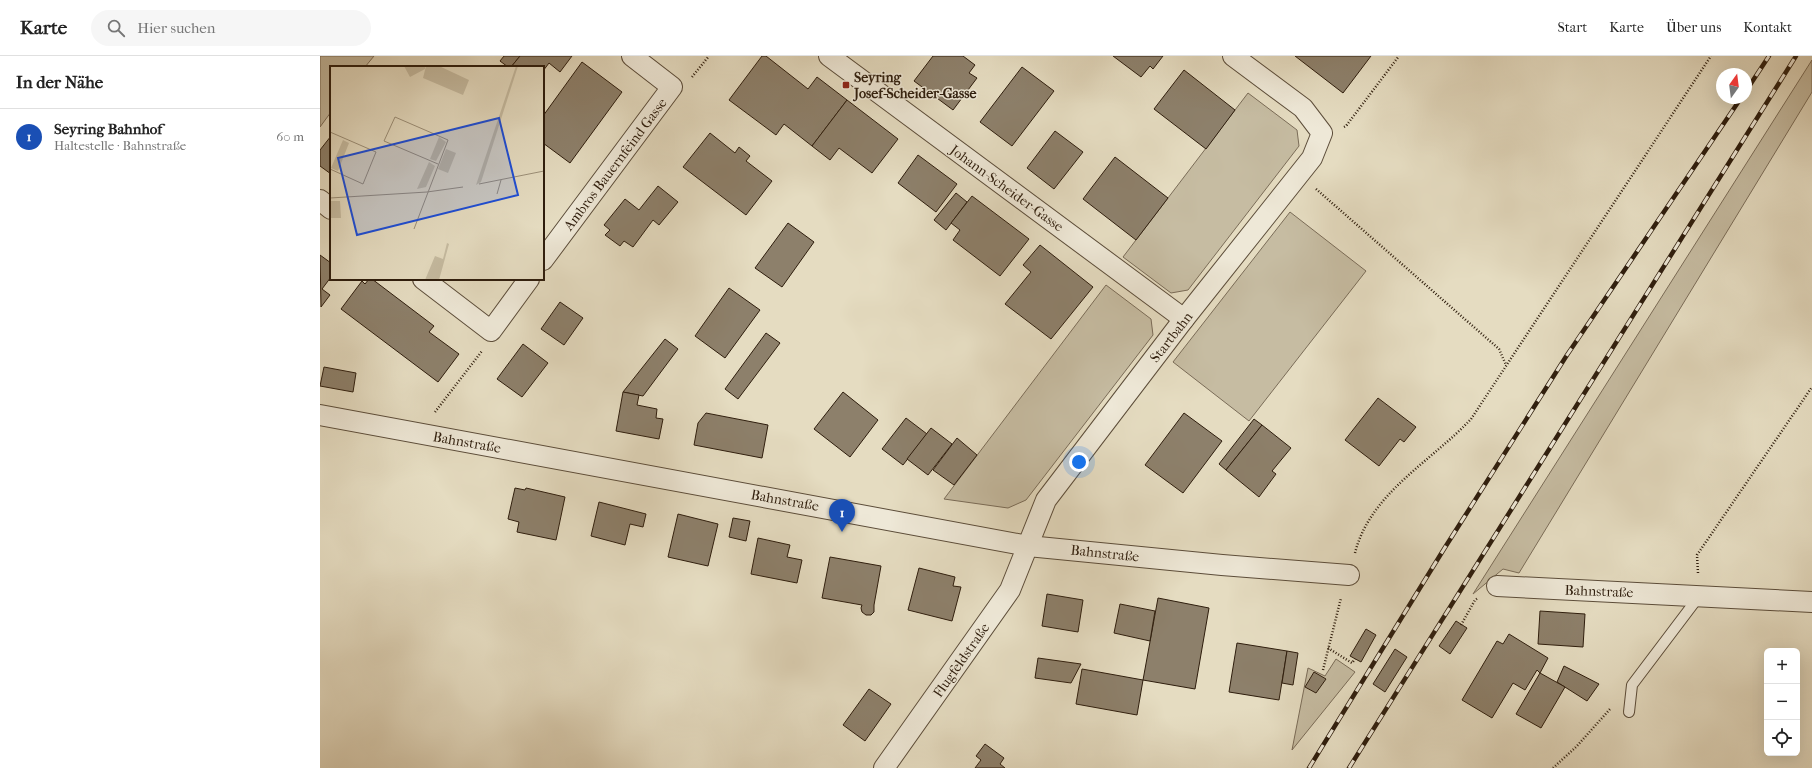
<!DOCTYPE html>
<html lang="de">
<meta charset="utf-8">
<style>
body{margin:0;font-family:"IM FELL French Canon",serif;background:#f6f6f6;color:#222}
.controls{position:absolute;right:12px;bottom:12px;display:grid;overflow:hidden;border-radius:6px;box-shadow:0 4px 16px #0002}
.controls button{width:36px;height:36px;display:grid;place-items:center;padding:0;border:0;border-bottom:1px solid #e0e0e0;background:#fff;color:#222;font:20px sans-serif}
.compass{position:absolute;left:1396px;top:12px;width:36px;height:36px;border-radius:50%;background:#fff;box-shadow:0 4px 16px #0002;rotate:14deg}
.you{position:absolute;left:759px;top:406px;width:14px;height:14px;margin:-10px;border:3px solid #fff;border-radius:50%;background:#1a73e8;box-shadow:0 0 0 6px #1a73e833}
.badge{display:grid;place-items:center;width:26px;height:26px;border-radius:50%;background:#0f766e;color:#fff;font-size:13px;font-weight:700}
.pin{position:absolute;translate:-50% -33px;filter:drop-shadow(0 1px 2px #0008)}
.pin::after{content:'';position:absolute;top:21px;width:14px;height:12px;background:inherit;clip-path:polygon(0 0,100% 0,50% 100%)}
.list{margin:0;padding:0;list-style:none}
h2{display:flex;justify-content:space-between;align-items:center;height:52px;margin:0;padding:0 16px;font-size:17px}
h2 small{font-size:13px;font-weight:400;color:#767676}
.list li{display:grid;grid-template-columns:26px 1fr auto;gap:12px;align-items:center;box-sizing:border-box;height:56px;padding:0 16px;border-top:1px solid #e0e0e0}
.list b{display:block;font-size:15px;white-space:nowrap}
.list p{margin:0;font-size:13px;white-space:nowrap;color:#767676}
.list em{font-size:13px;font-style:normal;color:#767676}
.icon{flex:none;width:22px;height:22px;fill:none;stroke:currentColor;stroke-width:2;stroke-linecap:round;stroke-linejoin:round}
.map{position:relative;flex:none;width:1492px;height:712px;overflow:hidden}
header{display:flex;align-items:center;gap:24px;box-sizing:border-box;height:56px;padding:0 20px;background:#fff;border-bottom:1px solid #e0e0e0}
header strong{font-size:19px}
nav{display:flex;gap:22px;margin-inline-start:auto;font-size:14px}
.search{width:280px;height:36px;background:#f6f6f6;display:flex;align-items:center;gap:10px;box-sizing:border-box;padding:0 14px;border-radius:22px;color:#767676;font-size:15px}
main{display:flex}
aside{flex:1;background:#fff}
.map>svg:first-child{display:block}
</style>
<header>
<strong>Karte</strong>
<div class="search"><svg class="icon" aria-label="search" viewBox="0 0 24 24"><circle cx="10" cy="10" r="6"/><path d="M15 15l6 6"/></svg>Hier suchen</div>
<nav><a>Start</a><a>Karte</a><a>Über uns</a><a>Kontakt</a></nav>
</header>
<main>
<aside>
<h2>In der Nähe<small></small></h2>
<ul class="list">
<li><span class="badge" style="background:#1a4fb4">1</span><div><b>Seyring Bahnhof</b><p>Haltestelle · Bahnstraße</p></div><em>60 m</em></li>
</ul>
</aside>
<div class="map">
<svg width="1492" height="712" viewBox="0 0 1492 712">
<rect width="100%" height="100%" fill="#e5dcc1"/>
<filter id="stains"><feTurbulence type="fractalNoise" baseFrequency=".005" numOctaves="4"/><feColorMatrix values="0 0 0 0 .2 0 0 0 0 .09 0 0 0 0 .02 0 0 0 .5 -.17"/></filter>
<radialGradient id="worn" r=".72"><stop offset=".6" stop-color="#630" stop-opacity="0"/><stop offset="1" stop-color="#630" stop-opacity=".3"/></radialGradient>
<!-- green -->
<g fill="#c6bca2" stroke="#7a6c58">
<polygon points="0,0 54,0 45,11 11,11 11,56 0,71"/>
<polygon points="1492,4 1492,36 1199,517 1183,513 1153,538"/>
<polygon points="928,37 977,74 979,90 868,234 851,237 803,201"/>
<polygon points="970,156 1046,215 929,365 853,306"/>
<polygon points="786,229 831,263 833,279 706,444 688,452 624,443"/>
<polygon points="1016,603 1035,616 972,694 988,612 1005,620"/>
</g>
<!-- building -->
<g fill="#8d806b" stroke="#2e1d0d">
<polygon points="184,0 200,0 191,11 188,11 180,5"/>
<polygon points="200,0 252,0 240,16 229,7 223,15 223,11 191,11"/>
<polygon points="442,0 446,0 488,33 497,21 527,44 492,90 464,68 456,79 409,44"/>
<polygon points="613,0 643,0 655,9 649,17 657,22 633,54 594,25"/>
<polygon points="793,0 843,0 833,13 830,10 821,21"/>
<polygon points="975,0 1051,0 1023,37"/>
<polygon points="262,6 302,36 250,107 223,87 223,60"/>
<polygon points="702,11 734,35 692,90 660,66"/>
<polygon points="864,14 915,54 886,93 834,53"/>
<polygon points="527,44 578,83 552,117 519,92 510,104 492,90"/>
<polygon points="735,75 763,96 734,133 707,112"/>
<polygon points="390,77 415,97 419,91 430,100 426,105 452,125 426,159 363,111"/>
<polygon points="11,80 11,118 0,110 0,94"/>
<polygon points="598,99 637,128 616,156 578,127"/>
<polygon points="795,101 848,142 816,184 763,143"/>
<polygon points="338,130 358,146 339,169 333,164 313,191 304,185 300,190 285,179 290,174 284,169 305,143 319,154"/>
<polygon points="636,137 647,146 626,174 614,164"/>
<polygon points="652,140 709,183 680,220 633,184 640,174 631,167"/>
<polygon points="468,167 494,186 462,231 435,212"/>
<polygon points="720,189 773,231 731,283 685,248 711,216 703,209"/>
<polygon points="0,199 11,207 11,221 2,233 10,239 1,251"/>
<polygon points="49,223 52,223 114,270 109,276 139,298 118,326 21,253 42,225 45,228"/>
<polygon points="409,232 440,254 405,302 375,280"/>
<polygon points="240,246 263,262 244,289 221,273"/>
<polygon points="446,277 460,287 418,343 405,333"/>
<polygon points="345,283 358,293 323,340 303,336"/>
<polygon points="203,288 228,307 202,341 177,323"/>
<polygon points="4,311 36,317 33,336 0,330"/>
<polygon points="303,336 319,339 317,349 337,353 336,362 343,363 339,383 296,375"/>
<polygon points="523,336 558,364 530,401 494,373"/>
<polygon points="1058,342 1096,371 1084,386 1080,383 1059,410 1025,384"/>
<polygon points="386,357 448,369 442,402 374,389 378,367"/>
<polygon points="864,357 902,385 863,437 825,409"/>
<polygon points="586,362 607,378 583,409 562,393"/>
<polygon points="934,363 942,369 906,414 899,408"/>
<polygon points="942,369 971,392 952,415 956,418 939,441 906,414"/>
<polygon points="611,372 632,388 608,419 587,403"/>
<polygon points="637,382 657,399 634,429 613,414"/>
<polygon points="195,432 205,434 206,432 245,441 236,484 197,476 199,466 188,463"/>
<polygon points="279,446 326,458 323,471 310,468 305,489 271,480"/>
<polygon points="358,458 398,468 388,510 348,501"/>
<polygon points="413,462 430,465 426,485 409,481"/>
<polygon points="438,482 470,489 467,501 482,504 477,527 431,518"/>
<polygon points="510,501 561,510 554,549 554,556 551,559 546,559 542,556 541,552 542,549 502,542"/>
<polygon points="599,512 635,521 633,530 641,531 632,565 588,554"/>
<polygon points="727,538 763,544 758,576 722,570"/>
<polygon points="838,542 889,552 875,633 823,624"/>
<polygon points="800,548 835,555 830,585 794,577"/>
<polygon points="1220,555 1265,558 1263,591 1218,588"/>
<polygon points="1136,565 1147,572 1130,598 1119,590"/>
<polygon points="1046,573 1056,579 1041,606 1030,600"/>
<polygon points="1189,578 1228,602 1220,617 1217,614 1205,634 1193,627 1172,662 1142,644 1177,585 1183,588"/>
<polygon points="917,587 967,595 959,644 909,636"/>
<polygon points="1075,593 1087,601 1065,636 1053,628"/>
<polygon points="967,595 978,597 973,629 962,627"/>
<polygon points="718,602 761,608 751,627 715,622"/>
<polygon points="1244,610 1279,628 1267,645 1237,626"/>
<polygon points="762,613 823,624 817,659 756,648"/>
<polygon points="994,616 1006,623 996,637 985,631"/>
<polygon points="1220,617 1245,631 1221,672 1196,658"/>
<polygon points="549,633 571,648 545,685 523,669"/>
<polygon points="665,688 684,702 680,708 685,712 655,712 661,704 656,700"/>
</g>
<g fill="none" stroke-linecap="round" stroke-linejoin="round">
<defs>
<polyline id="lane" points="1309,656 1312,629 1380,539"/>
<g id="street">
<polyline points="509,0 864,263"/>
<polyline points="0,144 11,153"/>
<polyline points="223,204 352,31 312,0"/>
<polyline points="103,223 171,275 209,223"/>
<polyline points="0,359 708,490 902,509 1029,519"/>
<polyline points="1177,530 1492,546"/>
<polyline points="564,712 690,534 726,444 864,263 992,102 1002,77 983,52 913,0"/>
</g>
</defs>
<!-- lane casing -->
<use href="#lane" stroke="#5c4d3a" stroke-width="12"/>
<!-- street casing -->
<use href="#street" stroke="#5c4d3a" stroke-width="22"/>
<!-- path -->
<g stroke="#2e1d0d" stroke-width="2.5" stroke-dasharray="1 2" stroke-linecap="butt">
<polyline points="372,21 389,0"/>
<polyline points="1024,71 1026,70 1079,0"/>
<polyline points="996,133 1179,293 1186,309"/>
<polyline points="115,356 162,295"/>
<path d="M1035 497C1050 437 1112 405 1151 363L1391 0"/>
<polyline points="1378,517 1377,499 1492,331"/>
<polyline points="1141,569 1155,544 1158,542"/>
<polyline points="1008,592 1032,607 1035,603"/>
<polyline points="1003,614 1021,542"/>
<polyline points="1233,712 1257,690 1290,653"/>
</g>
<!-- lane -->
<use href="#lane" stroke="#eee8d7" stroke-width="10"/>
<!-- street -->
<use href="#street" stroke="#eee8d7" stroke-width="20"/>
<defs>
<g id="rail">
<polyline points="1426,35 1449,0"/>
<polyline points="989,712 1124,493 1247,299 1421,42"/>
<polyline points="1029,712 1476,0"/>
</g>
</defs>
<!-- rail casing -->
<use href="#rail" stroke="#2e1d0d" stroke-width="4.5"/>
<!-- rail -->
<use href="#rail" stroke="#eee8d7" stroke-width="3" stroke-dasharray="9" stroke-linecap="butt"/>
</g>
<!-- markers -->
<rect fill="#8f2418" stroke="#eee8d7" stroke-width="1.5" x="522" y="25" width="8" height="8" rx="2"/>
<g text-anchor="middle" stroke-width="3" stroke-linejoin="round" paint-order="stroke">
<!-- poi labels -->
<g font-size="14" font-weight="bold" fill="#2e1d0d" stroke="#eee8d7" text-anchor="start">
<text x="534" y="26">Seyring<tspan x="534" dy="16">Josef-Scheider-Gasse</tspan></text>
</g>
<!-- street labels -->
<g font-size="14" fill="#2e1d0d" stroke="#eee8d7">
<text transform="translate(295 108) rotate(-53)" y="5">Ambros Bauernfeind Gasse</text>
<text transform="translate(687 132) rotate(36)" y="5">Johann-Scheider-Gasse</text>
<text transform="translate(851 281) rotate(-52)" y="5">Startbahn</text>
<text transform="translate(147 386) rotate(10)" y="5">Bahnstraße</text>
<text transform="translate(465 444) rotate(10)" y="5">Bahnstraße</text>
<text transform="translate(785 497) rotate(6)" y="5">Bahnstraße</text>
<text transform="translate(1279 535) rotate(2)" y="5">Bahnstraße</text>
<text transform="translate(641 604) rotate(-55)" y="5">Flugfeldstraße</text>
</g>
</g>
<!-- overview -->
<g transform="translate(10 10)">
<rect width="214" height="214" fill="#e5dcc1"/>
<path d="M74 0H95V3L80 11ZM96 0H109L139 14 133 29 93 12ZM186 0H188L151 116 146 119ZM109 71 116 76 106 95 100 93ZM13 74 19 77 8 105 1 102ZM116 83 126 87 118 107 108 103ZM99 96 105 100 96 121 87 123ZM0 135H10L11 152H0ZM117 177 119 178 109 214H95L105 190 113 193Z" fill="#c6bca2"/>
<path fill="none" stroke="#9c9079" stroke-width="1" d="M0 66 46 86 33 118 0 103M149 118 214 105M167 128 171 114M0 132 97 126 133 121M84 163 118 74 65 51 54 75 108 98"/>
<path fill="#1d4ed8" fill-opacity="0.15" stroke="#1d4ed8" stroke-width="2" d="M169 52 188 129 27 169 8 92Z"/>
<rect width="214" height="214" fill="none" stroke="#2e1d0d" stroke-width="2"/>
</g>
<rect width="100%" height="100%" filter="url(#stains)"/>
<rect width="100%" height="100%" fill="url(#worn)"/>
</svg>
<div class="controls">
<button>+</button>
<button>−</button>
<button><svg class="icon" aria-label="locate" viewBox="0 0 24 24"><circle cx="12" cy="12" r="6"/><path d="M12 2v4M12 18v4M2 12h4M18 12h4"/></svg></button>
</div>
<svg class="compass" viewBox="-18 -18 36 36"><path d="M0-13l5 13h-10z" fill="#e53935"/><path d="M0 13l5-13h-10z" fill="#767676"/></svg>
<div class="you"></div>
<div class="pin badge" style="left:522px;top:476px;background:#1a4fb4">1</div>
</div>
</main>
